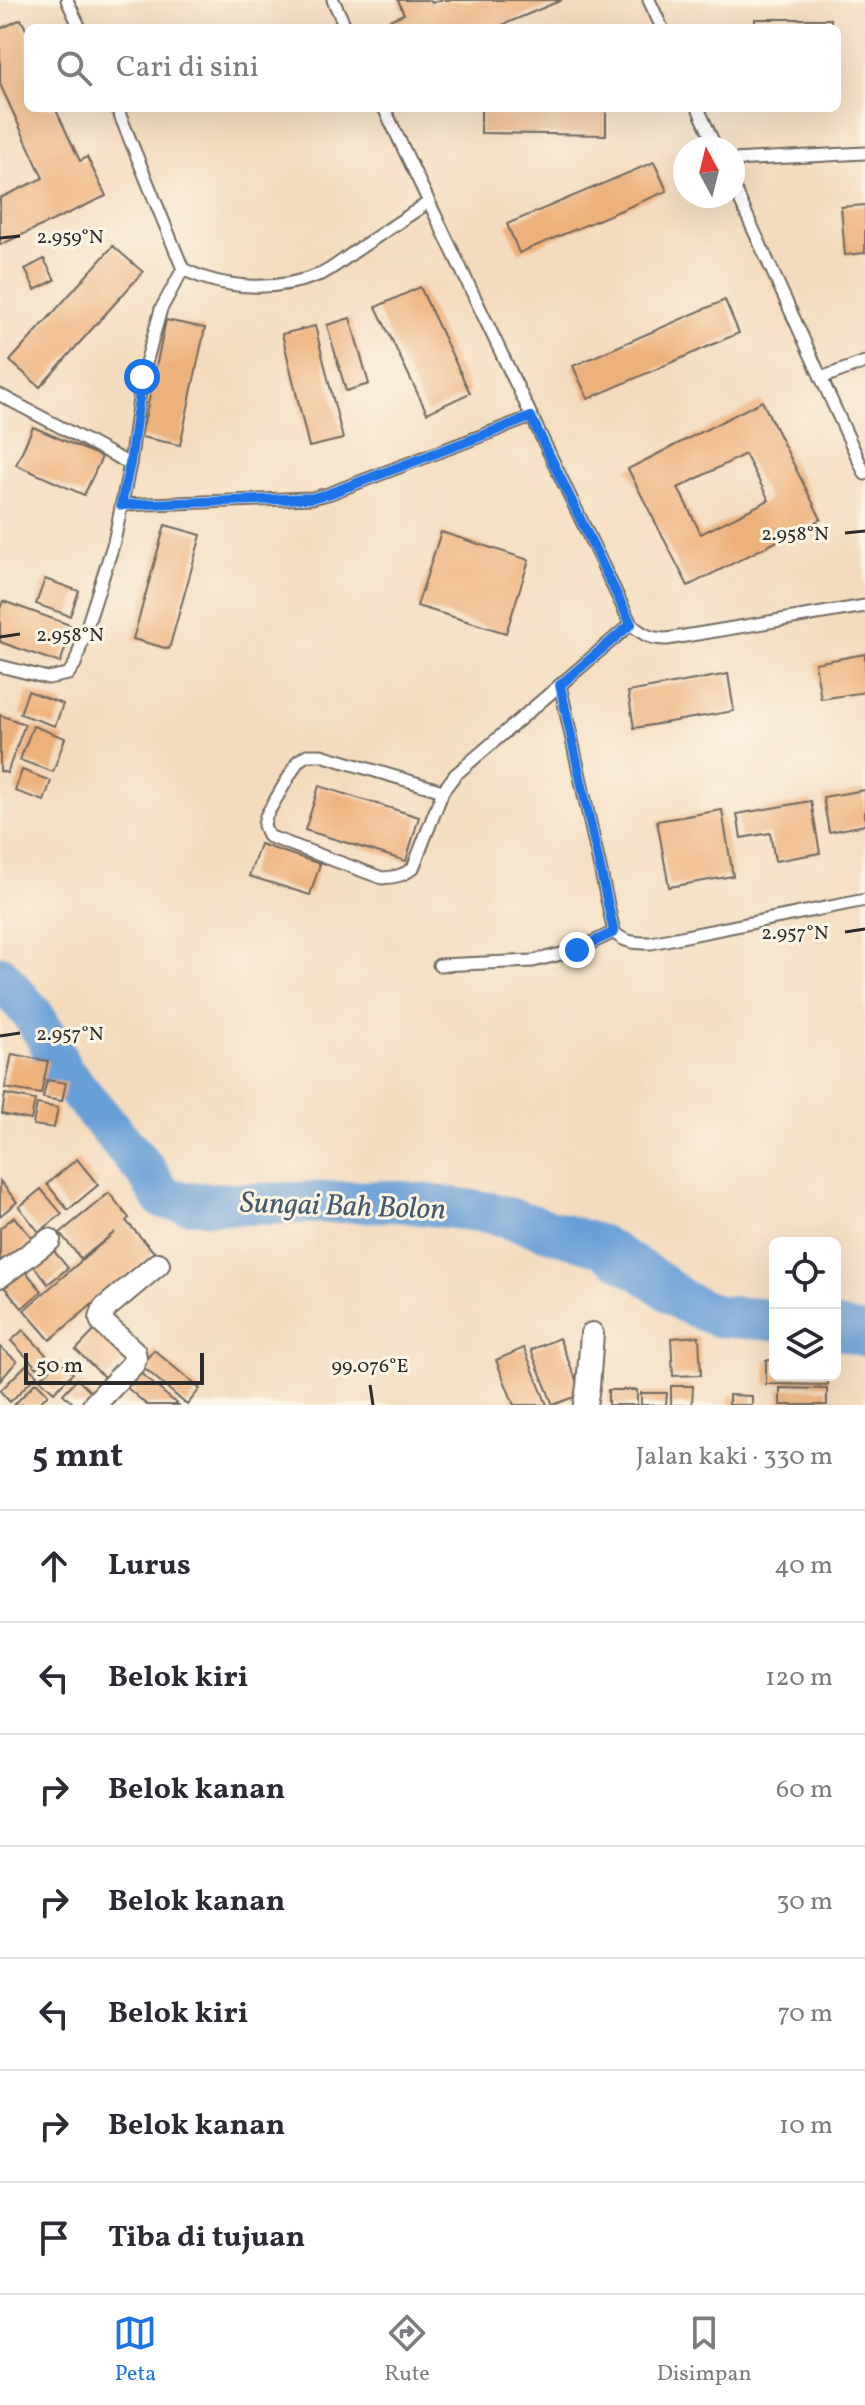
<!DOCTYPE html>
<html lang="id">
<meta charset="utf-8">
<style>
body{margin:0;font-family:Vollkorn,serif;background:#f7f7f7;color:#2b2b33}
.controls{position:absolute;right:24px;bottom:24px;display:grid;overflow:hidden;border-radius:12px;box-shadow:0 8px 32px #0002}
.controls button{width:72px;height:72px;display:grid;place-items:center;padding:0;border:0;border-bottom:2px solid #e1e1e2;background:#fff;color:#2b2b33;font:40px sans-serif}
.compass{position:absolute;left:673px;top:136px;width:72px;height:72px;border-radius:50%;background:#fff;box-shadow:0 8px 32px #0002;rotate:353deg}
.scale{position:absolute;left:24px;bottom:20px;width:180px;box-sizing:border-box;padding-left:8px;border:4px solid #2b2b2b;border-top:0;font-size:22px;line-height:28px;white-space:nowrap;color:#2b2b2b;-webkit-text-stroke:6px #fcf5e5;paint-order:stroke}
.stop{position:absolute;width:24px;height:24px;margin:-18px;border:6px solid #1a73e8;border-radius:50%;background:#fff}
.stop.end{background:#1a73e8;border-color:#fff;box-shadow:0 2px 8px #0008}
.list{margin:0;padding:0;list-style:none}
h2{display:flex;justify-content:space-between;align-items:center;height:104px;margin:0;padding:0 32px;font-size:34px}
h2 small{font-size:26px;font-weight:400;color:#7c7c81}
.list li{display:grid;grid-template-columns:52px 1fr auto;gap:24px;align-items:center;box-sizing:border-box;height:112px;padding:0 32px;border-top:2px solid #e1e1e2}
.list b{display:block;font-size:30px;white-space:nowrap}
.list em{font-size:26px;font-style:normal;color:#7c7c81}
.icon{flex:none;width:44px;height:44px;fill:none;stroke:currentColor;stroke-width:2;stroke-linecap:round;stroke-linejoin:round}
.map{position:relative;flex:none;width:865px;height:1405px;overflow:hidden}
.search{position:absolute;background:#fff;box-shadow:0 8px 32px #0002;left:24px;right:24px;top:24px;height:88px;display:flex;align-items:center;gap:20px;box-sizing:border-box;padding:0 28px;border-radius:12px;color:#7c7c81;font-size:30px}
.sheet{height:888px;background:#fff}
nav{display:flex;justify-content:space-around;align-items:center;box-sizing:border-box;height:112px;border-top:2px solid #e1e1e2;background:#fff;font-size:22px;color:#7c7c81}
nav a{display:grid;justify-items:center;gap:4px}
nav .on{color:#1a73e8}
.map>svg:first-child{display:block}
</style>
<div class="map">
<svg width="865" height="1405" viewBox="0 0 865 1405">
<rect width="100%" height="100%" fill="#fcf5e5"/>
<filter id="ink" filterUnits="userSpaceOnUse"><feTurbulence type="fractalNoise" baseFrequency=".0125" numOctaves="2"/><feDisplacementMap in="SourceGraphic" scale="16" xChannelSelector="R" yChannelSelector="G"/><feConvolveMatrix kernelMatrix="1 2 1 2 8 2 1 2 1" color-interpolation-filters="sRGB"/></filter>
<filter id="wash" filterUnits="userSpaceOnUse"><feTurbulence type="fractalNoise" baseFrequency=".006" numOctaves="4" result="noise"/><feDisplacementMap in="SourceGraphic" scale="32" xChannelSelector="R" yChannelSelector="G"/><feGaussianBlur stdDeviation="1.8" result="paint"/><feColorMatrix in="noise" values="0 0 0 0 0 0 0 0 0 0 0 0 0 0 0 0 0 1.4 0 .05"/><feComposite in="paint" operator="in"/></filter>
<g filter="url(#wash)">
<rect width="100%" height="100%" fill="#f4dbbd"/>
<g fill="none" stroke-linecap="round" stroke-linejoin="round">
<!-- river -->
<g stroke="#689fd6" stroke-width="42">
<polyline points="0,976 33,1015 50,1043 61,1070 145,1170 163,1198 190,1203 252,1204 396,1201 492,1213 601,1246 652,1278 683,1301 716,1316 775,1320"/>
<polyline points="835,1328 865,1336"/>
</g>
</g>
<g id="blocks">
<!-- building -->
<g fill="#edb17c" fill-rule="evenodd">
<polygon points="398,0 430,0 432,3 440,0 562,0 495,28 392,28 389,20 404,14"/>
<polygon points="21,19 28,34 28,108 55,108 80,161 87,157 106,196 0,245 0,198 43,178 0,84 0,29"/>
<rect x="755" y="19" width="76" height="9"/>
<polygon points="481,108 606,108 606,135 481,133"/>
<polygon points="654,162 667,191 519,253 507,224"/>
<polygon points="865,205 865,253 845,255 841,207"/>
<polygon points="113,246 143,272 40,387 10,361"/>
<polygon points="44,259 55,280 35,290 25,269"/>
<polygon points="420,287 470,393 427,413 376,307"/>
<polygon points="725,300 739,333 588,399 573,366"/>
<polygon points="350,318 369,384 346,391 327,325"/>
<polygon points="166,320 205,328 180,445 141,437"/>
<polygon points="315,326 343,439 309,447 282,334"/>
<path d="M762 401 821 519 688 586 628 469ZM745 454 769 500 701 534 678 488Z"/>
<polygon points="33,427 102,457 84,495 16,465"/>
<polygon points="165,525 201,535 169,649 133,639"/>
<polygon points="441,532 529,560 506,633 417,606"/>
<polygon points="45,579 79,591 70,616 36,604"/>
<polygon points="3,601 73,626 60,663 0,642 0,609"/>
<polygon points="865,654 865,692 821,699 815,663"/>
<polygon points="728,674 734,711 634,728 628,692"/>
<polygon points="28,691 63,704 55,726 20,714"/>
<polygon points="0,715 25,724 7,773 0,771"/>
<polygon points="33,726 65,738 53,772 20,760"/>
<polygon points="22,770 51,781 44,801 15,791"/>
<polygon points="319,786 419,817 406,861 305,830"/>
<polygon points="865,790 865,825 829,832 823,797"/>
<polygon points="811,801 820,853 775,861 770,833 741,838 737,814"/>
<polygon points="722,810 733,876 669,887 657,821"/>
<polygon points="260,844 320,864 310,895 249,876"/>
<polygon points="12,1054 48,1061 41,1094 5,1088"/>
<polygon points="47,1080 66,1083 62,1101 43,1098"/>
<polygon points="5,1094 35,1100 31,1120 2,1114"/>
<polygon points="37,1104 58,1108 54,1128 33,1125"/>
<polygon points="77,1159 98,1185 68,1210 47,1184"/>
<polygon points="0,1181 17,1202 0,1216"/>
<polygon points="41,1189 62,1214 39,1232 19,1207"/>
<polygon points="109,1193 129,1218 126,1221 154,1252 50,1340 24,1310 115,1232 81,1259 60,1233"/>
<polygon points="14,1217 34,1240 0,1268 0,1228"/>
<polygon points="49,1245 68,1268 48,1284 30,1261"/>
<polygon points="20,1265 42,1291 22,1308 0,1282"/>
<polygon points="97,1328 127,1357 106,1379 76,1350"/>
<polygon points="23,1330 49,1358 37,1368 11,1341"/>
<polygon points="699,1336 701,1375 673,1376 671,1338"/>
<polygon points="559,1338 582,1394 553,1405 531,1350"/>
<polygon points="0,1347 17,1361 0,1381"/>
<polygon points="524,1348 547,1405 514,1405 496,1360"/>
<polygon points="154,1350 200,1389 187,1405 141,1365"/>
<polygon points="59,1360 73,1373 54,1392 40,1379"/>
<polygon points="766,1360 775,1360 775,1375 828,1375 828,1385 766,1384"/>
<polygon points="26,1365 37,1375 10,1402 0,1391"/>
<polygon points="138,1371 178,1405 147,1405 125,1386"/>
<polygon points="77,1379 97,1398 90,1405 75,1405 63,1394"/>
<polygon points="36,1382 48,1394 38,1405 14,1405"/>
<polygon points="671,1386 693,1386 692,1405 671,1405"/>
<polygon points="780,1388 827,1389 827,1405 780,1405"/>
<rect x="608" y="1390" width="29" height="15"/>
<polygon points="641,1393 667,1393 666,1405 641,1405"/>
<polygon points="729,1395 752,1396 752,1405 729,1405"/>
</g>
</g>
</g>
<g filter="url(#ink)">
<use href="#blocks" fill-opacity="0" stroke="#71695e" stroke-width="2"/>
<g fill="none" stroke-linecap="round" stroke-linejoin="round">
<defs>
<g id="service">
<polyline points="67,0 80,28"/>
<polyline points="333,0 346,28"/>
<polyline points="649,0 662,28"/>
<path d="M117 108 183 269C225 290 276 292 321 274 333 269 345 258 357 250 381 234 405 218 429 202"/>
<path d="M384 108 631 624C643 635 651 639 667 639L865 606"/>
<polyline points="698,108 716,148"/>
<polyline points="733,160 865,153"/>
<polyline points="733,185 865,474"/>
<polyline points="821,378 865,362"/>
<polyline points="0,395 130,464"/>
<polyline points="121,505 312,498 328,494 531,417"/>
<polyline points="0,666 48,678 68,674 75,664 114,542 130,464 142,377 161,309 183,269"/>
<path d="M560 685 614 932C624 943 636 943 651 943L865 900"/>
<path d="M443 791 321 755H307L298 761 266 816 264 825 268 836 382 878C395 877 403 876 413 868L443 791 455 775 631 624"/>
<polyline points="439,965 533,961 577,950 614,932"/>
</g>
<g id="minor">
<polyline points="0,1276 49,1240"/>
<polyline points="94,1405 133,1364 135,1358 134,1352 103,1323 101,1319 104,1309 158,1264"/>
<polyline points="585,1405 588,1387 592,1334"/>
</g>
</defs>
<!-- service casing -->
<use href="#service" stroke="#71695e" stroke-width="15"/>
<!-- minor casing -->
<use href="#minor" stroke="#71695e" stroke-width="26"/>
<!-- service -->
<use href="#service" stroke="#fff" stroke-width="11"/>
<!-- minor -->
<use href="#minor" stroke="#fff" stroke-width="22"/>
</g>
</g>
<g fill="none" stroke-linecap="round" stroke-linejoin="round" filter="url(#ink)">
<!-- route -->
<polyline stroke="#1a73e8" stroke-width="10" points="142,377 130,464 121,505 312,498 328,494 531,417 631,624 560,685 614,932 577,950"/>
</g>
<!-- ticks -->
<path fill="none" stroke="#2b2b2b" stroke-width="3" d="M0 238 20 236M845 533 865 531M0 637 20 634M845 932 865 929M0 1036 20 1033M370 1385 373 1405"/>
<g text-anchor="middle" stroke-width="6" stroke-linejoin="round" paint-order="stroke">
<!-- water labels -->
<g font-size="30" font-style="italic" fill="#43596f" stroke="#fcf5e5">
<text transform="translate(343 1205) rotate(2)" y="10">Sungai Bah Bolon</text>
</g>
</g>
<g font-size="20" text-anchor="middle" fill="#2b2b2b" stroke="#fcf5e5" stroke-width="6" stroke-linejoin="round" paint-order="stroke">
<text x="70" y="243">2.959°N</text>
<text x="795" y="540">2.958°N</text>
<text x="70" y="641">2.958°N</text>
<text x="795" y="939">2.957°N</text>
<text x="70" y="1040">2.957°N</text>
<text x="370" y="1372">99.076°E</text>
</g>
</svg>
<div class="controls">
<button><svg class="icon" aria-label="locate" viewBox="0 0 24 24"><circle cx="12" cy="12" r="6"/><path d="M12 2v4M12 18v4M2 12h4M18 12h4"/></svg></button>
<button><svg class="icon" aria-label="layers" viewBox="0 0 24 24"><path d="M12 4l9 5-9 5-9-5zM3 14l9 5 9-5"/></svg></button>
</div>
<svg class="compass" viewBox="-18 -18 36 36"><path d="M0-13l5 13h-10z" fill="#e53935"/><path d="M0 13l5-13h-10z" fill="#7c7c81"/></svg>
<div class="scale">50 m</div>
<div class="stop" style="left:142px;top:377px"></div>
<div class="stop end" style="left:577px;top:950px"></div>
<div class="search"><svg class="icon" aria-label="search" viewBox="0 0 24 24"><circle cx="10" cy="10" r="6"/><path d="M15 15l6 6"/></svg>Cari di sini</div>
</div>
<section class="sheet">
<h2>5 mnt<small>Jalan kaki · 330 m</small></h2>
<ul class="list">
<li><svg class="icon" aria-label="ahead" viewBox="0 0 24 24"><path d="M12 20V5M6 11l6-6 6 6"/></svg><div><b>Lurus</b></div><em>40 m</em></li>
<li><svg class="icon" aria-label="left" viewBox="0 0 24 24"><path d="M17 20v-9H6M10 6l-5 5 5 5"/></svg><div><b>Belok kiri</b></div><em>120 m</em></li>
<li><svg class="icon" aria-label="right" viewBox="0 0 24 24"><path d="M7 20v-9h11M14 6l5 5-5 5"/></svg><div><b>Belok kanan</b></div><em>60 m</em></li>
<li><svg class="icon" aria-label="right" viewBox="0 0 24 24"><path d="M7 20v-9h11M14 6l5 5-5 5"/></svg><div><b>Belok kanan</b></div><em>30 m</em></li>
<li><svg class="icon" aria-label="left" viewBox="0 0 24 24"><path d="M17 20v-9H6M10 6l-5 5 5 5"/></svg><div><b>Belok kiri</b></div><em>70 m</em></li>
<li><svg class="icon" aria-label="right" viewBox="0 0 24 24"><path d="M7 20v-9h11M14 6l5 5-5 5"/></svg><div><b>Belok kanan</b></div><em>10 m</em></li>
<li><svg class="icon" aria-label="arrive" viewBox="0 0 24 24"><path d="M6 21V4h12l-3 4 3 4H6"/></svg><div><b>Tiba di tujuan</b></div></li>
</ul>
</section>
<nav>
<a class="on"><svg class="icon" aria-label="map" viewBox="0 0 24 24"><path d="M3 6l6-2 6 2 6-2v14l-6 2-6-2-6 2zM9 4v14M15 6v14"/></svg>Peta</a>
<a><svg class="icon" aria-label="directions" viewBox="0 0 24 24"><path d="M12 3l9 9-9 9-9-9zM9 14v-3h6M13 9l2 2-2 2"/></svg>Rute</a>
<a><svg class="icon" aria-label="saved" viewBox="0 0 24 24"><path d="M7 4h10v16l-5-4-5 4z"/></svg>Disimpan</a>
</nav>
